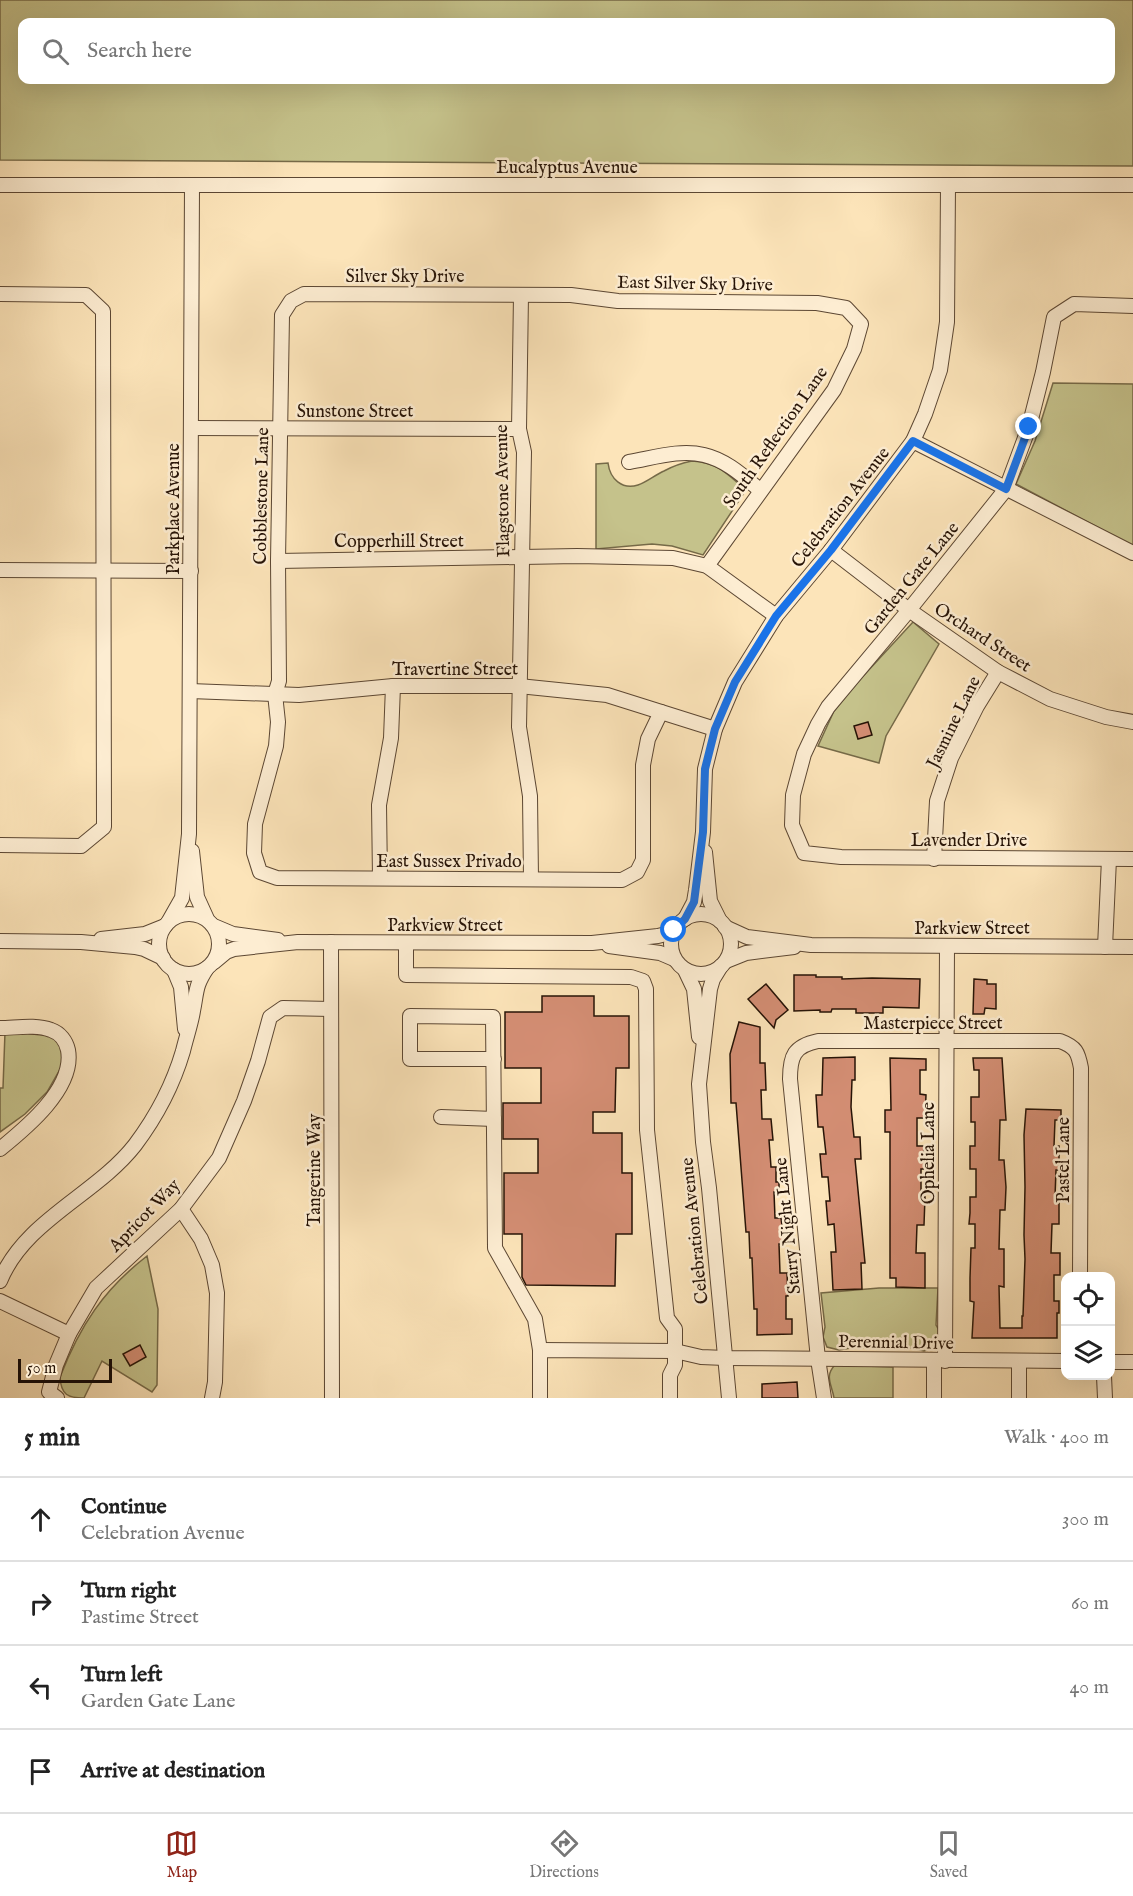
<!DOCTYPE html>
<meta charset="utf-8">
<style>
body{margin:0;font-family:"IM FELL English",serif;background:#f2f2f2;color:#222}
.controls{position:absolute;right:18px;bottom:18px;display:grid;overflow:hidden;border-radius:12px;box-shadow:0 6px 24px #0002}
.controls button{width:54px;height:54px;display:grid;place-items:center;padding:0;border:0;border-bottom:2px solid #e0e0e0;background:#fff;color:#222;font:30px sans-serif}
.scale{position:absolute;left:18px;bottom:15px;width:94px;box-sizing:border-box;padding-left:6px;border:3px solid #261306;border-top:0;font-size:16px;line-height:21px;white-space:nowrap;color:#261306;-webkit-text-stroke:4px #fdedd2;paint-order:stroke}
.stop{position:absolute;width:18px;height:18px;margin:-14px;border:4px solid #1a73e8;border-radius:50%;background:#fff}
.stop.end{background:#1a73e8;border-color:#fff;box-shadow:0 2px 6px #0008}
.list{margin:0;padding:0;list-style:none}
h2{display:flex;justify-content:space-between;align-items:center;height:78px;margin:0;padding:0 24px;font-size:26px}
h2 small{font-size:20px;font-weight:400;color:#767676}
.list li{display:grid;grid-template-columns:39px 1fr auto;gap:18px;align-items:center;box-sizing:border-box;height:84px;padding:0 24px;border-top:2px solid #e0e0e0}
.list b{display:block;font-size:22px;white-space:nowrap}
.list p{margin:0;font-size:20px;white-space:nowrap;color:#767676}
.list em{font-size:20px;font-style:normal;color:#767676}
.icon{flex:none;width:33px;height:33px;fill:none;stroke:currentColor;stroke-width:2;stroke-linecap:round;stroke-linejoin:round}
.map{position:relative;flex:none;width:1133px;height:1398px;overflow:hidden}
.search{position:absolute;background:#fff;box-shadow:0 6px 24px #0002;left:18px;right:18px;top:18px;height:66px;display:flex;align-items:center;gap:15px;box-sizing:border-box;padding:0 21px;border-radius:12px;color:#767676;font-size:22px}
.sheet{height:414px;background:#fff}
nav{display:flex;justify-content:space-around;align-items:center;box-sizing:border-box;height:84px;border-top:2px solid #e0e0e0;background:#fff;font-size:16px;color:#767676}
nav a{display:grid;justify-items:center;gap:3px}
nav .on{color:#8f2418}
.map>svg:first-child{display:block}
</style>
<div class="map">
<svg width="1133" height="1398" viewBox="0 0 1133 1398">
<rect width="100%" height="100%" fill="#fce4b9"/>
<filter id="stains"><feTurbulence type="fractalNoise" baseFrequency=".00333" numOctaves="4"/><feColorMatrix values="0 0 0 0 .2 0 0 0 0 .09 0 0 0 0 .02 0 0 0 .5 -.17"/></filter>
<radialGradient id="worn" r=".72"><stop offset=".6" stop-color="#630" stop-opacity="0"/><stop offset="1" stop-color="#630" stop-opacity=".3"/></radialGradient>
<!-- green -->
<g fill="#c5c28b" stroke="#766a48" stroke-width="1.5" fill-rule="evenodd">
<path d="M0 0H1133V166L0 160ZM22 22H1110V80H22Z"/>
<polygon points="1053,383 1133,384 1133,546 1016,484 1035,441"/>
<path d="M692 461C719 463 726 473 746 490L703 555 672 546 652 544 596 549V464L608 463C610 479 622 490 638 485 647 482 655 475 664 471 673 466 682 463 692 461Z"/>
<polygon points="913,622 939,644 886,736 879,763 818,746 834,711 854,686"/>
<polygon points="5,1032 47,1033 62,1043 63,1064 47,1092 25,1114 0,1132 0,1088 3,1088"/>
<path d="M147 1256 158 1309 157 1385 152 1392 102 1361 84 1398C68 1398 61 1395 60 1377 80 1326 103 1290 147 1256Z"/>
<polygon points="879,1288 938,1288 936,1325 939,1330 939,1342 936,1347 924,1351 912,1348 851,1348 839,1350 827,1347 823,1337 825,1327 821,1293"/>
<path d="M835 1365 893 1367V1398H834C832 1385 824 1376 835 1365Z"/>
</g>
<!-- building -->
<g fill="#d48e74" stroke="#261306" stroke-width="1.5">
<polygon points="868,722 872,735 858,739 854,726"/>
<polygon points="794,975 816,975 816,977 842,977 842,979 872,978 920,979 919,1008 883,1007 883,1013 856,1013 856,1009 832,1009 831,1012 820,1012 820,1010 794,1011"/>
<polygon points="974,979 987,980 987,984 996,984 996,1009 985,1008 984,1014 973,1014"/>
<polygon points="766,984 788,1010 776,1020 774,1028 748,999"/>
<polygon points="542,996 594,996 594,1016 629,1016 629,1068 616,1068 615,1112 593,1112 593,1133 622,1133 622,1173 632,1173 632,1234 616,1234 615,1286 526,1285 522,1277 522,1234 504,1234 504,1173 538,1173 538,1139 503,1139 503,1103 541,1103 541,1068 505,1068 505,1012 542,1012"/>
<polygon points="739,1022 760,1027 760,1063 765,1063 766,1090 761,1090 762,1119 771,1119 773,1140 769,1140 771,1167 776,1167 776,1182 779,1182 779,1192 774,1192 775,1218 781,1218 783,1234 783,1244 779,1244 780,1273 787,1273 788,1296 786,1296 786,1319 792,1319 792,1334 757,1335 757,1309 754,1309 752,1258 750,1258 749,1232 746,1232 736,1103 731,1103 730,1054"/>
<polygon points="855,1057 855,1080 852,1080 851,1107 854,1137 860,1137 861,1159 855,1159 865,1263 861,1263 862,1289 833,1290 831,1252 836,1252 834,1224 828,1225 826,1201 830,1201 828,1177 822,1177 820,1154 826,1154 823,1127 818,1127 816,1095 822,1095 823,1058"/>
<polygon points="890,1058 926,1059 926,1070 920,1070 920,1094 926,1095 925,1118 917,1118 917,1146 924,1146 924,1169 921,1169 921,1197 925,1197 924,1225 917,1225 916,1253 925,1253 925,1288 896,1287 896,1278 890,1278 890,1132 885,1132 885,1110 891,1110"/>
<polygon points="973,1058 1002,1058 1006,1120 1000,1120 999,1160 1004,1160 1006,1187 1005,1210 1000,1210 999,1249 1004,1249 1004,1287 999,1286 1000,1328 1022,1328 1022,1316 1023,1316 1025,1259 1024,1235 1025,1187 1024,1135 1026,1109 1061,1110 1061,1120 1055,1120 1054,1146 1059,1146 1059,1170 1056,1170 1055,1197 1059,1197 1059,1224 1052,1224 1051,1253 1060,1253 1060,1275 1054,1275 1054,1301 1059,1301 1059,1313 1057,1313 1057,1338 972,1338 974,1302 970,1301 970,1278 971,1248 975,1248 975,1224 969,1224 970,1213 970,1197 976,1197 976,1169 970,1169 970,1146 975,1146 975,1122 971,1122 971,1097 979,1097 979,1070 974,1070"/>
<polygon points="140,1345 146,1357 130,1366 123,1354"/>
<polygon points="797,1382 798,1398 762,1398 762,1384"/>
</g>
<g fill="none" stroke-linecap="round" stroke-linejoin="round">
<defs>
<g id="minor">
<polyline points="0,185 1133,185"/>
<polyline points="0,294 86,295 103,311 104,827 81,846 0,845"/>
<polyline points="521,295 519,429 524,452 519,727 530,796 531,879"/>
<polyline points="1133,306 1074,304 1054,317 1043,372 1029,427 1006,489 909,610 828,707 818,724 804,754 793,795 792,825 804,853 841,857 1133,859"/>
<polyline points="191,428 519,429"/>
<polyline points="913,441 1133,553"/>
<path d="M629 462C653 458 680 449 704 455 726 460 743 476 760 490"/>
<polyline points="831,550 909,610 998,672 1050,699 1106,717 1133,722"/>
<polyline points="278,561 577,556 673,558 707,566 776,616"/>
<polyline points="0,570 191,571"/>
<polyline points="190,691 299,695 393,686 519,686 607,695 715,729"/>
<polyline points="661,712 648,739 643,765 643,860 637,872 622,880 277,878 260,872 254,853 255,824 276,746 278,722 275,694 279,681 278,561 282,315 291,301 304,294 571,295 618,301 817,303 846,308 861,324 854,349 834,390 707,566"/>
<polyline points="192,851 197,897 207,919"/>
<polyline points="705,852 710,901 720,921"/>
<polyline points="934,859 937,801 951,758 977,706 998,672"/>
<polyline points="380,878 379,805 391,738 393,686"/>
<circle cx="189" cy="944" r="30"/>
<circle cx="701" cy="944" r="30"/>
<polyline points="685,919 694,902 696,890 703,832 705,769 715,729 735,682 776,616 831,550 913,441 925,414 940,370 947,322 948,185"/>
<polyline points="169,921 182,898 189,834 192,185"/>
<polyline points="214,926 233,934 278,940"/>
<polyline points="725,927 747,937 811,945 1133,947"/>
<polyline points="101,939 145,934 165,926"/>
<polyline points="0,941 81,942 135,947 144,949 163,958"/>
<polyline points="331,942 332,1398"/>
<polyline points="406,943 406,975 631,977 643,981 646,989 647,1130 667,1318 675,1329 675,1365 670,1375 670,1398"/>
<polyline points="609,946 660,953 674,959"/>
<polyline points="1105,947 1109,859"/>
<polyline points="726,961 746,953 794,947"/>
<polyline points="214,962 226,952 234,949 298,942 592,943 658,936 666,934 679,924"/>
<polyline points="721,966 713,979 710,989 699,1084 703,1142 709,1188 729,1398"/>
<polyline points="174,970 181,987 185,1029"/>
<polyline points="685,970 694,989 699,1037"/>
<path d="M0 1028C15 1028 36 1024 51 1030 60 1033 66 1041 68 1050 75 1088 26 1128 0 1149"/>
<polyline points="494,1059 410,1059 410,1016 493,1017 495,1248 535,1319 540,1350"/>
<polyline points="441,1117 494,1119"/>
<polyline points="181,1209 201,1239 212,1265 217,1293 215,1382 212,1398"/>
<path d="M0 1281C25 1220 96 1195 135 1145 156 1117 173 1085 183 1051 186 1038 191 1024 193 1011 197 991 195 986 207 968"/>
<polyline points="0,1301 69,1334"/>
<polyline points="934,1361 934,1398"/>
<polyline points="945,1361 947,946"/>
<polyline points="1019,1361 1019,1398"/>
<polyline points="1110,1362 1133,1362"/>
<polyline points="1104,1376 1105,1398"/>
<polyline points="57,1398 49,1392 56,1365 69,1334 96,1288 181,1209 219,1158 244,1101 258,1061 270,1017 283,1008 331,1009"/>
<polyline points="540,1398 540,1350 675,1351 701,1357 725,1358 1066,1361"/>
<path d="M824 1398 818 1359 790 1079C790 1056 794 1046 818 1041H1060C1076 1047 1078 1052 1081 1068L1080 1276"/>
</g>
</defs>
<!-- minor casing -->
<use href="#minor" stroke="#5c4733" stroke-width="16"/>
<!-- minor -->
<use href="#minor" stroke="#fdedd2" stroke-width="14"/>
</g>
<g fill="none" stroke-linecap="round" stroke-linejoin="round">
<!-- route -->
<polyline stroke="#1a73e8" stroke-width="8" points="674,930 685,919 694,902 703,832 705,769 715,729 735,682 776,616 831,550 913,441 1006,489 1029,427"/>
</g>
<g text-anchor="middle" stroke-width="5" stroke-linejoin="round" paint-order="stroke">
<!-- street labels -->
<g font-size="18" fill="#261306" stroke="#fdedd2">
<text x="567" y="173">Eucalyptus Avenue</text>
<text x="405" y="282">Silver Sky Drive</text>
<text transform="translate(695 283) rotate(1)" y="6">East Silver Sky Drive</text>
<text x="355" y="417">Sunstone Street</text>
<text transform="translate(775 437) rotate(-55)" y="6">South Reflection Lane</text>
<text transform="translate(502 491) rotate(-91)" y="6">Flagstone Avenue</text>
<text transform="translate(261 496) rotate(-89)" y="6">Cobblestone Lane</text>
<text transform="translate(840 507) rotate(-52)" y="6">Celebration Avenue</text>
<text transform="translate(173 509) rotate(-90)" y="6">Parkplace Avenue</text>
<text x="399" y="547">Copperhill Street</text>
<text transform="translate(911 578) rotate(-51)" y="6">Garden Gate Lane</text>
<text transform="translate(983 637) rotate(33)" y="6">Orchard Street</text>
<text x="455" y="675">Travertine Street</text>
<text transform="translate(953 722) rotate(-64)" y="6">Jasmine Lane</text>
<text x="969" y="846">Lavender Drive</text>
<text x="449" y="867">East Sussex Privado</text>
<text x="445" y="931">Parkview Street</text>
<text x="972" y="934">Parkview Street</text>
<text x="933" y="1029">Masterpiece Street</text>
<text transform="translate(928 1153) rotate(-90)" y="6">Ophelia Lane</text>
<text transform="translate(1063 1160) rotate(-90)" y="6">Pastel Lane</text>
<text transform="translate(314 1170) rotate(-90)" y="6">Tangerine Way</text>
<text transform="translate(144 1215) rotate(-46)" y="6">Apricot Way</text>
<text transform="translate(787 1226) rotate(-96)" y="6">Starry Night Lane</text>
<text transform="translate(694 1231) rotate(-96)" y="6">Celebration Avenue</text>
<text transform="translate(896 1342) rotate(1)" y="6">Perennial Drive</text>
</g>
</g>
<rect width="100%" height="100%" filter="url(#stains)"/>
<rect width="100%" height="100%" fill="url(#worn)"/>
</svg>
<div class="controls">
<button><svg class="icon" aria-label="locate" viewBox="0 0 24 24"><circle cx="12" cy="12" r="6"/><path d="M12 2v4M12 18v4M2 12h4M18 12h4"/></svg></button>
<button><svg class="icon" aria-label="layers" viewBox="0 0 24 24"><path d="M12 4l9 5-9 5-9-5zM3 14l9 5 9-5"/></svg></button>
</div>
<div class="scale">50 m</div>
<div class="stop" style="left:674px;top:930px"></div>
<div class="stop end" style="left:1029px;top:427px"></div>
<div class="search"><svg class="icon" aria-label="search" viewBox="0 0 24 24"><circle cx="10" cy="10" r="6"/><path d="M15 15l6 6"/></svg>Search here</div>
</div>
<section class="sheet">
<h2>5 min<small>Walk · 400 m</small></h2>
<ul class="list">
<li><svg class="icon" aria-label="ahead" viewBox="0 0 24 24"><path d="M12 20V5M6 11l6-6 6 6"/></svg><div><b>Continue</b><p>Celebration Avenue</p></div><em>300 m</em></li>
<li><svg class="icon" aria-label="right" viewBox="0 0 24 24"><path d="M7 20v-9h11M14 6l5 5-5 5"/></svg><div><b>Turn right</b><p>Pastime Street</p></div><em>60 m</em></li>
<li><svg class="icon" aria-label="left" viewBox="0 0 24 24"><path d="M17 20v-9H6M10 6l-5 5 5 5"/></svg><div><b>Turn left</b><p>Garden Gate Lane</p></div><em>40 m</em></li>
<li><svg class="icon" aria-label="arrive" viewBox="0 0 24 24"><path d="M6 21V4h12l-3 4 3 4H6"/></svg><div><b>Arrive at destination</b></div></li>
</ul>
</section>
<nav>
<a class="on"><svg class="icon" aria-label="map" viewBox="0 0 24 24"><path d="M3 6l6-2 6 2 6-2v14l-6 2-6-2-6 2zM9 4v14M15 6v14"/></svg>Map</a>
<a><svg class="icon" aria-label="directions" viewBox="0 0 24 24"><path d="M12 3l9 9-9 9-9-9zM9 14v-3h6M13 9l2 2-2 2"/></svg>Directions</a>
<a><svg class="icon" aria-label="saved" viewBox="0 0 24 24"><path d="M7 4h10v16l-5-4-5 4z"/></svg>Saved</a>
</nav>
